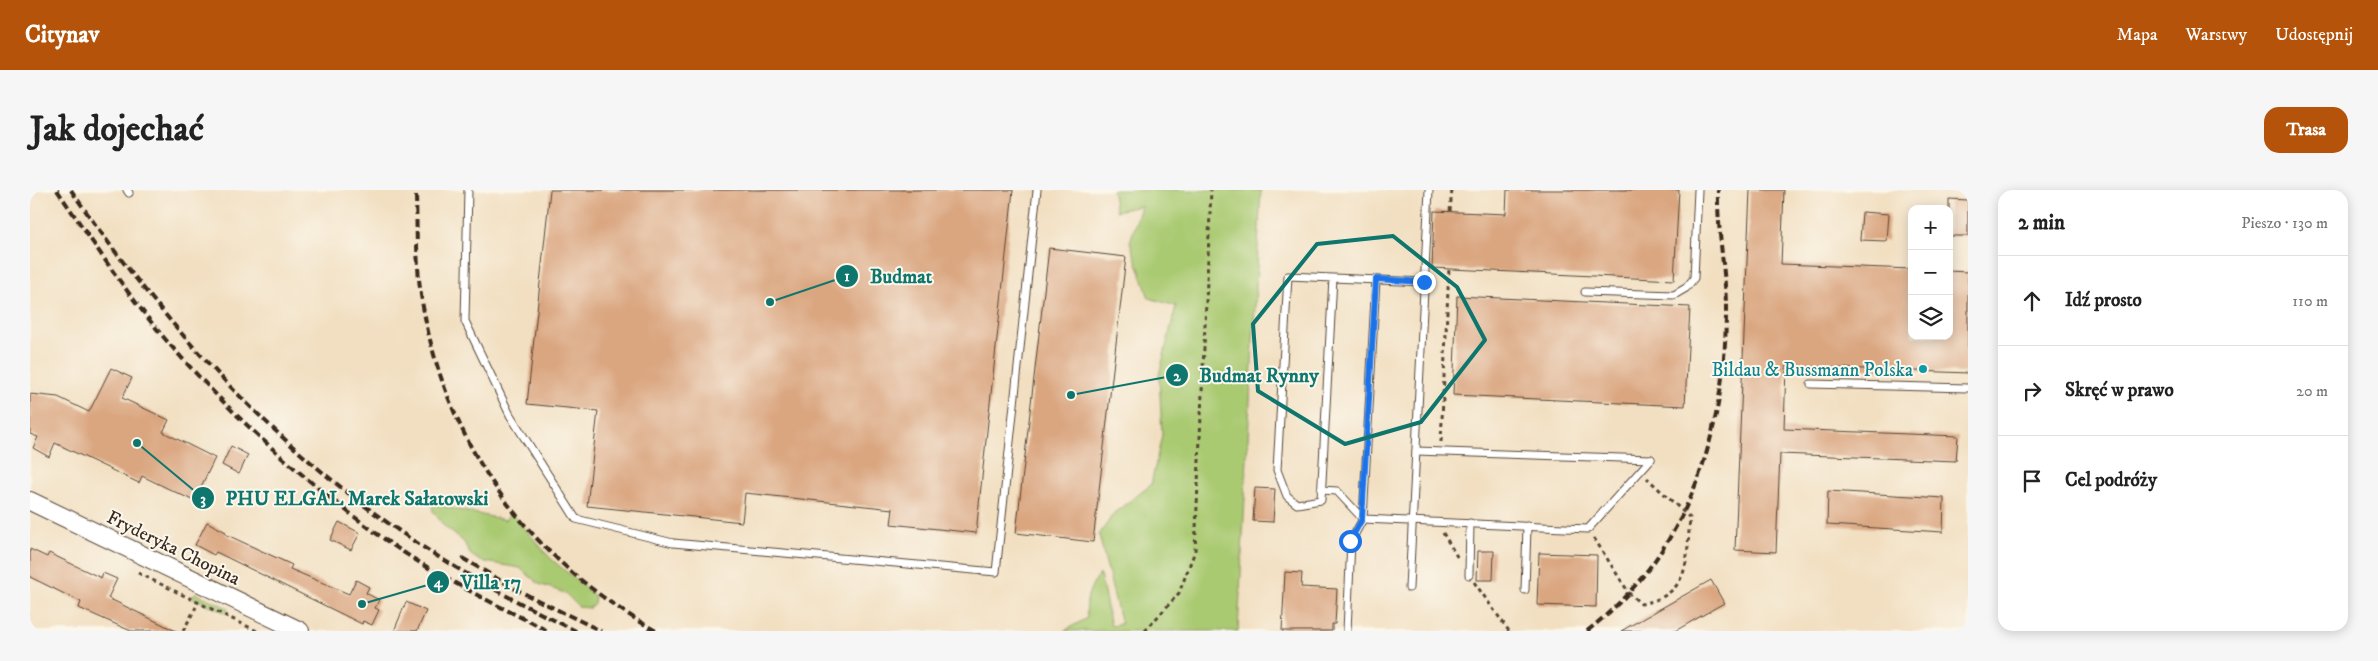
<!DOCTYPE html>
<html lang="pl">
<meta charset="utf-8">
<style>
body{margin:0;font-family:"IM FELL DW Pica",serif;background:#f6f6f6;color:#222}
.controls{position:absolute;right:15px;top:15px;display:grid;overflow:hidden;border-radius:10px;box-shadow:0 2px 12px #0003}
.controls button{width:45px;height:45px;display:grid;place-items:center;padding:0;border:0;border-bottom:1px solid #e0e0e0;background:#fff;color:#222;font:25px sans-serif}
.stop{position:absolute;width:15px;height:15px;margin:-11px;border:4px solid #1a73e8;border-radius:50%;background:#fff}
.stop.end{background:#1a73e8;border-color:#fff;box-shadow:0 1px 5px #0008}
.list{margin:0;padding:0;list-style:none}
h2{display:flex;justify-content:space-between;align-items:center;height:65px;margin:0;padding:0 20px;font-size:21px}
h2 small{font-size:16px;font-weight:400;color:#767676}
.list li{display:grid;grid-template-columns:32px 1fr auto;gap:15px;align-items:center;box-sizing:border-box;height:90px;padding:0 20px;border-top:1px solid #e0e0e0}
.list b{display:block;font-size:19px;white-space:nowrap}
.list em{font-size:16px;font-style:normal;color:#767676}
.icon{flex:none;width:28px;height:28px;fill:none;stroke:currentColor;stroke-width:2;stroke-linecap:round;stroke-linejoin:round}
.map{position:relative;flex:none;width:1938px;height:441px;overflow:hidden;border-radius:15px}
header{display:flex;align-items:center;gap:30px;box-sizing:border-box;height:70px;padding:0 25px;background:#b45309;color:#fff}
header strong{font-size:24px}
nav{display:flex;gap:28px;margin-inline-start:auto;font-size:18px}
.intro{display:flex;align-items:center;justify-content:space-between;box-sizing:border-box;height:120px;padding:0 30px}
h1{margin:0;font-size:35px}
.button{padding:12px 22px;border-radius:15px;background:#b45309;color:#fff;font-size:18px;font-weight:700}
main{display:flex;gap:30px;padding:0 30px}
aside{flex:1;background:#fff;border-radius:15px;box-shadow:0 2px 12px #0003}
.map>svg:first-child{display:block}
</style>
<header>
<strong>Citynav</strong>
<nav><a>Mapa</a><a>Warstwy</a><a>Udostępnij</a></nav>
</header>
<div class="intro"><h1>Jak dojechać</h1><a class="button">Trasa</a></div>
<main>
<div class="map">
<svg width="1938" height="441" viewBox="0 0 1938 441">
<rect width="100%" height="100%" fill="#fbf7ec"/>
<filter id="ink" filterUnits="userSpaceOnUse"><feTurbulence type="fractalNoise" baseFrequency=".02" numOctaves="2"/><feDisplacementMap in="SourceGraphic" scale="10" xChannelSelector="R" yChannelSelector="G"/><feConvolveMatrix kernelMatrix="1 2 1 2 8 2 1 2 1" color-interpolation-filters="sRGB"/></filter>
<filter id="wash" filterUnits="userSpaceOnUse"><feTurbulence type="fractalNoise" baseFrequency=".0096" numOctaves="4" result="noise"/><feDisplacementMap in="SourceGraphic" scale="20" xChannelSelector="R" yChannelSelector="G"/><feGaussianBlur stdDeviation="1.12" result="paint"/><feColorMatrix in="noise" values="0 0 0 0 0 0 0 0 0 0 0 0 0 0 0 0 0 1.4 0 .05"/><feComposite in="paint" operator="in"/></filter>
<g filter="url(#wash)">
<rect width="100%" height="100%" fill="#f2dfc1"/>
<!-- green -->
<g fill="#aaca72" stroke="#727a48">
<path d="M1082 0H1231L1208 441H1034L1057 428C1055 410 1058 399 1070 384L1081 436 1091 434 1069 345 1084 323 1121 295 1132 245 1129 185 1146 116 1119 108 1100 52 1111 16 1086 21Z"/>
<polygon points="402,314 475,330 481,322 520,368 565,406 564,413 560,418 549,417 535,403 509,394 490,378 450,371 440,364 434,352 414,336 403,321"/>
<polygon points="165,403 198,418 196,423 161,407"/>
</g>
<g id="blocks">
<!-- building -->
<g fill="#daa680">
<polygon points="520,0 983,0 946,343 861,334 863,319 715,303 712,332 557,316 568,221 497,214"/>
<polygon points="1477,0 1649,0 1644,90 1402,78 1404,21 1476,24"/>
<polygon points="1720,0 1754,0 1751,74 1882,79 1882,146 1919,146 1919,81 1938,82 1938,183 1756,176 1754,239 1928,246 1926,271 1750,264 1746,362 1705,360"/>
<polygon points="1919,9 1938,10 1938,46 1919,46"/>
<polygon points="1832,22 1859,24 1857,51 1830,50"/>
<polygon points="1019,58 1096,67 1063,352 986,343"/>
<polygon points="1427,106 1660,117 1655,216 1423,205"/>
<polygon points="81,178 102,188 92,208 139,230 133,242 185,268 164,311 112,286 109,293 25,253 19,267 3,258 8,247 0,244 0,204 28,207 59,222"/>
<polygon points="201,256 218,265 209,284 192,275"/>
<polygon points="1225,298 1245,299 1243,332 1223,331"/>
<polygon points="1798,301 1914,308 1913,342 1797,335"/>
<polygon points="177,332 196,342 195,344 262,375 260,379 319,404 326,390 339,397 336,403 349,410 345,418 349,420 342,435 333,431 332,434 186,362 184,365 165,355"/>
<polygon points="309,332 330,343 321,360 300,350"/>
<polygon points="0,359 17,367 19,363 71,388 73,383 87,389 78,408 146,441 101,441 49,418 51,412 0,387"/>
<polygon points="1448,361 1464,361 1463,390 1447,390"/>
<polygon points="1509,363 1567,365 1566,417 1507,415"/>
<polygon points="1255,382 1272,383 1271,397 1307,399 1305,434 1302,434 1302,441 1252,441"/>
<polygon points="1681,390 1694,413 1645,441 1591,441"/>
<polygon points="376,412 396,421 387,441 364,441"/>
</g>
</g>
</g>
<g filter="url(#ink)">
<use href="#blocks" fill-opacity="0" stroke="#564536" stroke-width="1"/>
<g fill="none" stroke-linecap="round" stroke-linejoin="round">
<defs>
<g id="service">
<polyline points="97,0 99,3"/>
<polyline points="438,0 435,131 480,225 546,329 643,353 966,382 1007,0"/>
<polyline points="1303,88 1291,310 1267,314 1257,306 1247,280 1258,86 1394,92"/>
<polyline points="1346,89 1333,329 1558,339 1621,269"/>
<polyline points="1555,102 1644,105 1656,98 1664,88 1668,0"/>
<polyline points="1781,194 1938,198"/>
<polyline points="1386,261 1621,269"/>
<polyline points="1291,300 1307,301 1333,329 1321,351 1317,441"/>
<polyline points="1439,385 1440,333"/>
<polyline points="1379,398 1399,0"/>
<polyline points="1495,400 1497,336"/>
</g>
<polyline id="tertiary" points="0,311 270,441"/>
</defs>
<!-- service casing -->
<use href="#service" stroke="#564536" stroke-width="9"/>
<!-- tertiary casing -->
<use href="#tertiary" stroke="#564536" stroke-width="20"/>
<!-- path -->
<g stroke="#564536" stroke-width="3" stroke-dasharray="4 4" stroke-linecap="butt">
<polyline points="1420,21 1422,0"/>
<polyline points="1411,252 1419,78"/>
<polyline points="1413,343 1429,370"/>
<path d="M1564 348 1599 403 1611 414C1662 404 1656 370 1660 328L1617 288"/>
<polyline points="108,383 227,441"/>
<polyline points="1444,392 1479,441"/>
<polyline points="153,441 166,417"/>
<polyline points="1115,441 1149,403 1165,361 1181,0"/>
</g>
<!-- service -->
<use href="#service" stroke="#fff" stroke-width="7"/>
<!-- tertiary -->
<use href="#tertiary" stroke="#fff" stroke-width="18"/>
<!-- rail -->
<g stroke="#3b2a1e" stroke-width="4" stroke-dasharray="8 4" stroke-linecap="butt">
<path d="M27 0C62 51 96 103 136 150 199 223 272 289 350 346 402 384 461 412 518 441"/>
<path d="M41 0C134 136 247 259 384 351 436 386 491 414 546 441"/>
<path d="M386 6C387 39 386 72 391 105 414 253 496 368 626 441"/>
<polyline points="432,368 487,400 571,441"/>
<path d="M1557 441C1660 361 1697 240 1696 114 1695 76 1687 38 1688 0"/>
</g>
</g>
</g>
<g fill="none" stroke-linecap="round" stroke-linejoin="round" filter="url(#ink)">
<!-- route -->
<polyline stroke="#1a73e8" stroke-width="6" points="1320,351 1332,329 1346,89 1394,92"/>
</g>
<!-- marked area -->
<path fill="none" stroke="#0f766e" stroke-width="4" stroke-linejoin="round" d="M1363 46 1427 97 1455 150 1391 232 1315 254 1228 201 1223 134 1287 54Z"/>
<!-- markers -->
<circle fill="#0f9aa8" stroke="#fbf7ec" stroke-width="2" cx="1893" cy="179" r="5"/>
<g text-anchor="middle" stroke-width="4" stroke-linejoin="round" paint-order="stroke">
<!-- culture labels -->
<g font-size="19" fill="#0d838f" stroke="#fbf7ec" text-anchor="end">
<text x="1883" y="186">Bildau &amp; Bussmann Polska</text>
</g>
<!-- street labels -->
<g font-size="19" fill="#3b2a1e" stroke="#fbf7ec">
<text transform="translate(144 357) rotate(26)" y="7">Fryderyka Chopina</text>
</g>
</g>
<!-- callouts -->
<path fill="none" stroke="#0f766e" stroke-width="2" d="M740 112L817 86M1041 205L1147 185M107 253L173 308M332 414L408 392"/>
<g fill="#0f766e" stroke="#fbf7ec" stroke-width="2">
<circle cx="740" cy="112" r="5"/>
<circle cx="1041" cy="205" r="5"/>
<circle cx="107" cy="253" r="5"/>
<circle cx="332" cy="414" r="5"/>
<circle cx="817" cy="86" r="12"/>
<circle cx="1147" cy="185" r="12"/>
<circle cx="173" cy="308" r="12"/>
<circle cx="408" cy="392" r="12"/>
</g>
<g font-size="15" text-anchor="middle" font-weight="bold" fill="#fff">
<text x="817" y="91">1</text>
<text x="1147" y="191">2</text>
<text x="173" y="314">3</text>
<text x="408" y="397">4</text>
</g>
<g font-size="20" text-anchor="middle" font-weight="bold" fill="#0f766e" stroke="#fbf7ec" stroke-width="4" stroke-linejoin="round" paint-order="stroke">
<text x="871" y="93">Budmat</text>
<text x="1229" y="192">Budmat Rynny</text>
<text x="327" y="315">PHU ELGAL Marek Sałatowski</text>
<text x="461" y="399">Villa 17</text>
</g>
</svg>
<div class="controls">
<button>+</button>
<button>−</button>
<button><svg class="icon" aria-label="layers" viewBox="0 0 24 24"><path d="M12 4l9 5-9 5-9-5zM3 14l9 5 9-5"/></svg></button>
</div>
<div class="stop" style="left:1320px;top:351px"></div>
<div class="stop end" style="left:1394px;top:92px"></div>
</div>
<aside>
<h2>2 min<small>Pieszo · 130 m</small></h2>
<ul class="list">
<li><svg class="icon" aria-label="ahead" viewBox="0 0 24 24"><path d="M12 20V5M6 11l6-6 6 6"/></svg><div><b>Idź prosto</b></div><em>110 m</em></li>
<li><svg class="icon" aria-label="right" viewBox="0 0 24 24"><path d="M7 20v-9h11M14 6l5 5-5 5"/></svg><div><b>Skręć w prawo</b></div><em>20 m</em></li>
<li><svg class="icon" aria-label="arrive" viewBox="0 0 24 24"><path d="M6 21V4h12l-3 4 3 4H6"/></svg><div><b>Cel podróży</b></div></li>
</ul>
</aside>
</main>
